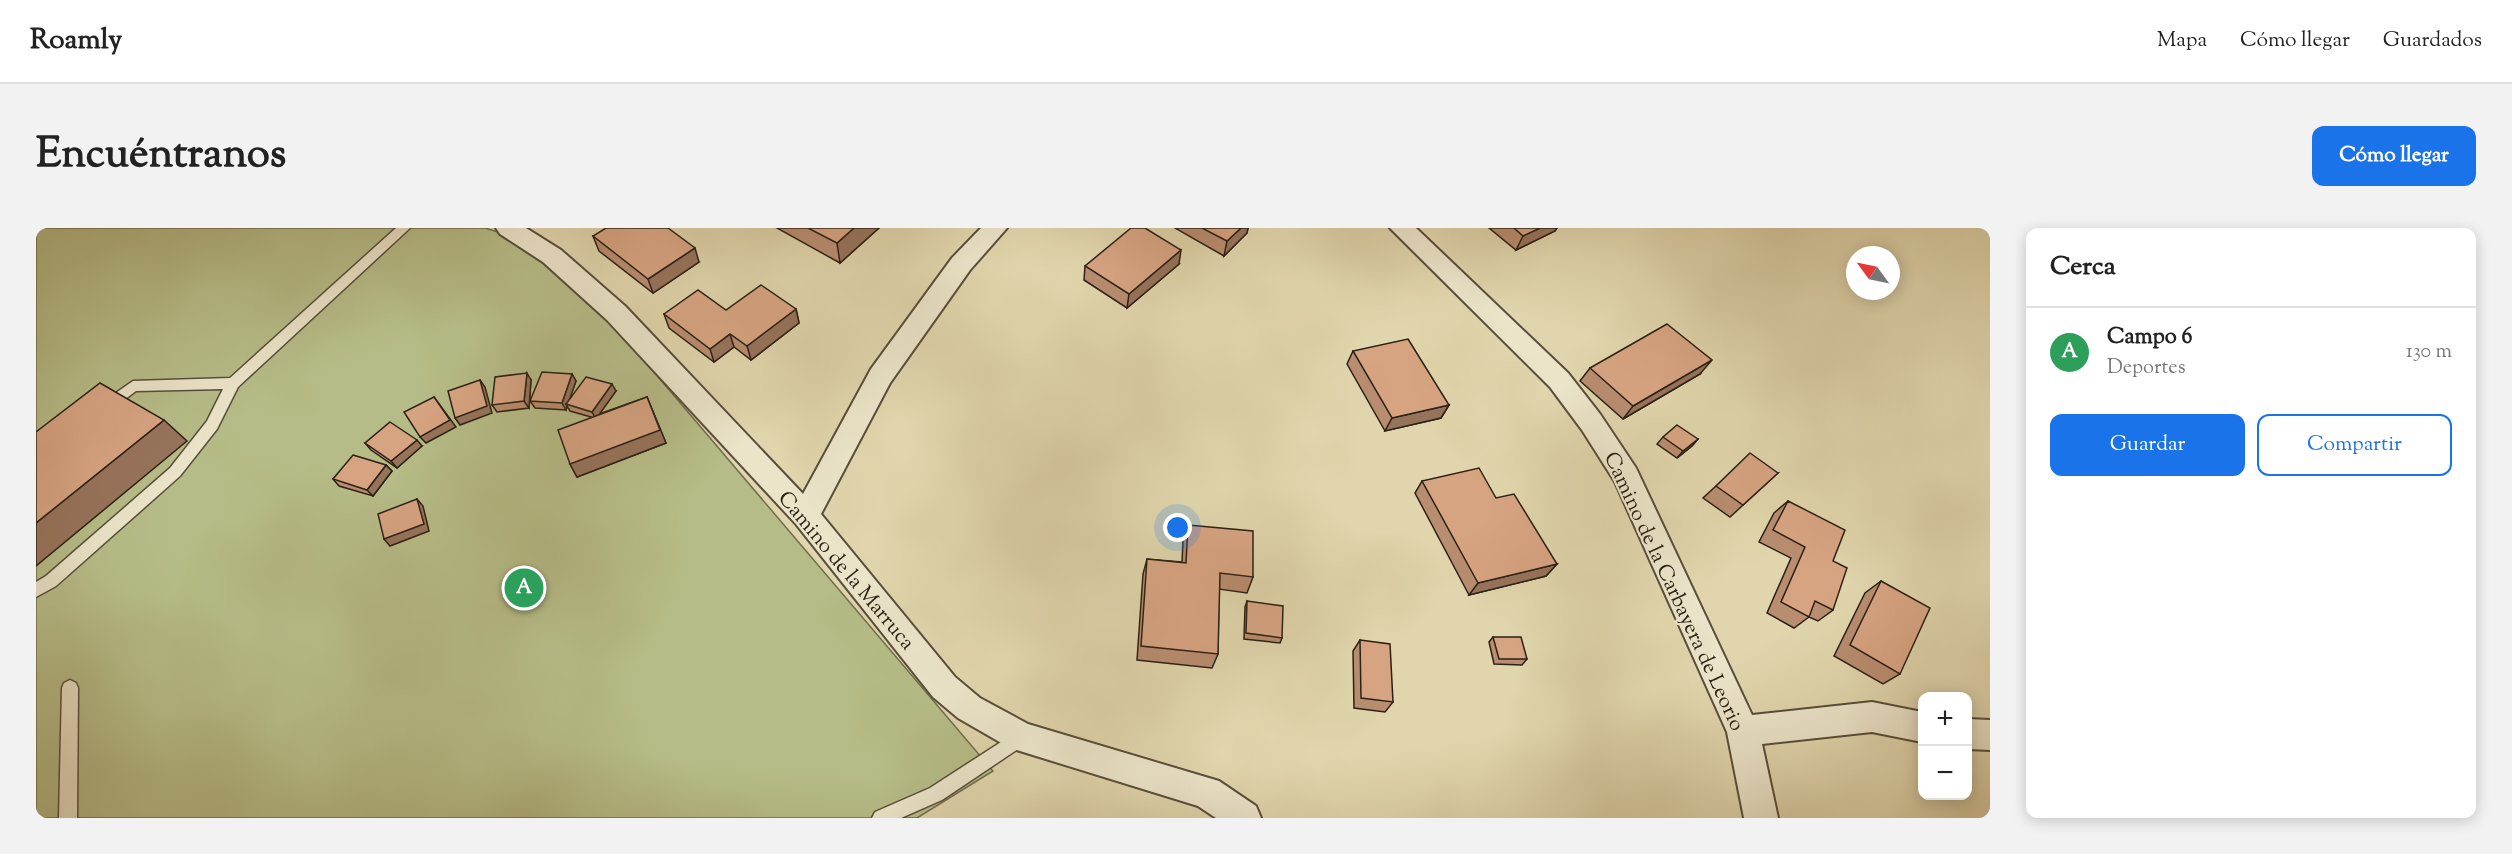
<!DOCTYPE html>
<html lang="es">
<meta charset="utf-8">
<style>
body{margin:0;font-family:"Sorts Mill Goudy",serif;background:#f2f2f2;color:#222}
.controls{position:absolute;right:18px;bottom:18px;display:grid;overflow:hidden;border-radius:12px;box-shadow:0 3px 15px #0003}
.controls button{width:54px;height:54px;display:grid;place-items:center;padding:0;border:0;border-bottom:2px solid #e0e0e0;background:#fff;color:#222;font:30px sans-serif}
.compass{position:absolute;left:1810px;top:18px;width:54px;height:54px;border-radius:50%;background:#fff;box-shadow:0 3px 15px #0003;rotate:303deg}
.you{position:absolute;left:1142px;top:300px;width:21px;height:21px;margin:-15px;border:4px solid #fff;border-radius:50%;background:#1a73e8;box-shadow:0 0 0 9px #1a73e833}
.badge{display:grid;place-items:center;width:39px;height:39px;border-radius:50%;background:#1a73e8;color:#fff;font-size:20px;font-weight:700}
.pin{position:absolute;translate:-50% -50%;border:3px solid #fff;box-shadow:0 2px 6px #0006}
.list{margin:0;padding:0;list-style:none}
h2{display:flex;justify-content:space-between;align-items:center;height:78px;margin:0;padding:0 24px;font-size:26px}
h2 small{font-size:20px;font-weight:400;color:#767676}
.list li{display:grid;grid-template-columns:39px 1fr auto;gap:18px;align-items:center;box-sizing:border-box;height:90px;padding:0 24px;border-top:2px solid #e0e0e0}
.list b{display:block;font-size:22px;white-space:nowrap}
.list p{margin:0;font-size:20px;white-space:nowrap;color:#767676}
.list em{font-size:20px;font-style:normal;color:#767676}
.actions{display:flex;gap:12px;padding:18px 24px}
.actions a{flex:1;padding:14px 0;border:2px solid #1a73e8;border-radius:12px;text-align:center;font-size:21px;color:#1a73e8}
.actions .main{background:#1a73e8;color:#fff}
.map{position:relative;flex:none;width:1954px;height:590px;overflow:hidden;border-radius:12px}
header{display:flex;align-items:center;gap:36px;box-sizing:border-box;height:84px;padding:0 30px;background:#fff;border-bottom:2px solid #e0e0e0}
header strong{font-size:28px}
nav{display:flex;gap:33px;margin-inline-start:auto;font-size:21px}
.intro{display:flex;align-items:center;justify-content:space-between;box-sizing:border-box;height:144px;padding:0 36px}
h1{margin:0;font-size:42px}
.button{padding:15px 27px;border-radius:12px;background:#1a73e8;color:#fff;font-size:21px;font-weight:700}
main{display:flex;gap:36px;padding:0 36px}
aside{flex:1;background:#fff;border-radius:12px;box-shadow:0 3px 15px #0003}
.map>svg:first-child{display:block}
</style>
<header>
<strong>Roamly</strong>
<nav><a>Mapa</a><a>Cómo llegar</a><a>Guardados</a></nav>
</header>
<div class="intro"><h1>Encuéntranos</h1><a class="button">Cómo llegar</a></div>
<main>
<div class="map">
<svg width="1954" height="590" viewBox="0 0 1954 590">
<rect width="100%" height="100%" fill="#e0d5ac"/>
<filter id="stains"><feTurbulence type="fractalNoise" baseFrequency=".00333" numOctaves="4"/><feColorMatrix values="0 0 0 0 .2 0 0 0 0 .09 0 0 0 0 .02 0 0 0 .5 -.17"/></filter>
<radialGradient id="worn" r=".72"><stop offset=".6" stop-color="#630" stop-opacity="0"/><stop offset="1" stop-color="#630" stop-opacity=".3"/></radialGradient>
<!-- green -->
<polygon fill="#b6bc87" stroke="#706e4e" stroke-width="1.5" points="0,0 449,0 465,5 537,54 567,84 957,543 881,590 0,590"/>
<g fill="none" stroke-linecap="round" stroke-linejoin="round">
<defs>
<g id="service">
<polygon points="360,0 374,0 202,159 181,201 144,248 20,358 0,369 0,354 10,348 134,240 171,193 187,161 100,163 69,186 64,184 62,180 64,176 97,153 194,150"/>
<polygon points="34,452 40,455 42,460 41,590 23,590 26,460 28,455"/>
<polygon points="985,501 991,503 993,509 991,515 906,572 865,590 836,590 839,584 894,560"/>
</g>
<g id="minor">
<polygon points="460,0 490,0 525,22 589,78 767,266 835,141 916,30 945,0 971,0 934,42 854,155 785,286 919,449 944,470 992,496 1183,553 1220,578 1225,590 1180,590 1162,578 974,520 922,490 897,469 760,296 571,92 507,34 464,6"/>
<polygon points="1354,0 1380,0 1532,145 1564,186 1600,240 1716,487 1836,474 1886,484 1886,514 1836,504 1726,516 1742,590 1708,590 1691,504 1579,254 1546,202 1514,159"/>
<polygon points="1932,491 1954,492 1954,522 1932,521"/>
</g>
</defs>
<!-- service casing -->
<use href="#service" stroke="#584e3b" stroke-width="3"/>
<!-- minor casing -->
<use href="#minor" stroke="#584e3b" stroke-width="4"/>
<!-- service -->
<use href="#service" fill="#ebe4c9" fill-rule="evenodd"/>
<!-- minor -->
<use href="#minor" fill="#ebe4c9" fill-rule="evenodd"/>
</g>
<!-- wall -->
<g fill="#b98d70" stroke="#2b2115" stroke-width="1.5">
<polygon points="741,0 843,0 804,35"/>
<polygon points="1139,0 1212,0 1211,5 1188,28"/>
<polygon points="1453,0 1521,0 1519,3 1480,22"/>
<polygon points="557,8 663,34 617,65 563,23"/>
<polygon points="1143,36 1091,80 1048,52 1049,38"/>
<polygon points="760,81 763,95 715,132 698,119 678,134 633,100 628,86 690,82"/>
<polygon points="1317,123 1413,177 1405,190 1349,203 1311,136"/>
<polygon points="1554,140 1664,146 1587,191 1544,153"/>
<polygon points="536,146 540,153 533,171 580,163 563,186 611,169 630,215 541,249 534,236 555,189 534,183 531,178 530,182 499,180 494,173"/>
<polygon points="495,152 493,180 461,184 456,177"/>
<polygon points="1627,209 1662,211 1656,218 1641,230 1621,216"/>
<polygon points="329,215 386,218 361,240 335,222"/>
<polygon points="350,237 356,243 337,268 303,258 297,251"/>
<polygon points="1742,245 1694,289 1667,270 1680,258"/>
<polygon points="1386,253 1460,270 1521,336 1510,348 1433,367 1379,265"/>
<polygon points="1752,273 1797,333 1797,382 1782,393 1773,389 1758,400 1731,385 1755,330 1723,314 1738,285"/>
<polygon points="1152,297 1217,349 1211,365 1183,361 1182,426 1176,440 1101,432 1107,346 1111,331 1146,334 1147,313"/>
<polygon points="1845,353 1864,446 1847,456 1798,428 1829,365"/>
<polygon points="1211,373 1246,410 1244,415 1208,411 1209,379"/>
<polygon points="1457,409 1491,431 1486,437 1458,436 1453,414"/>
<polygon points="1324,412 1357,474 1349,484 1318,480 1317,423"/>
</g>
<!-- shaded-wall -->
<g fill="#96735b" stroke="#2b2115" stroke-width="1.5">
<polygon points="818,0 843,0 804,35 801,15"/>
<polygon points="1205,0 1212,0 1211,5 1188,28 1191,13"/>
<polygon points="1504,0 1521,0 1519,3 1480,22 1487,8"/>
<polygon points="659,20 663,34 617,65 612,51"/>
<polygon points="1145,22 1143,36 1091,80 1093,66"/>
<polygon points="760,81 763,95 715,132 711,118"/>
<polygon points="694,106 698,119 678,134 674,121"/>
<polygon points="1676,132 1664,146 1587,191 1597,178"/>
<polygon points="491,145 495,152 493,180 488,173"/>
<polygon points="536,146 540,153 532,176 530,176 531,178 530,182 526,175"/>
<polygon points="444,152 449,159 456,185 424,197 419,190"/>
<polygon points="576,156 580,163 560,191 556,184"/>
<polygon points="398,169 420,199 390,215 384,209"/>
<polygon points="611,169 630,215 541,249 534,236"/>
<polygon points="1413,177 1405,190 1349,203 1356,190"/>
<polygon points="128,192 151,213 0,338 0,295"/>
<polygon points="1662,211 1656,218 1641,230 1647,223"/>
<polygon points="381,212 386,218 361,240 355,233"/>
<polygon points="350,237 356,243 337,268 331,262"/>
<polygon points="381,271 387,278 393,303 354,318 348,311"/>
<polygon points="1521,336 1510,348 1433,367 1442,355"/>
</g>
<!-- building -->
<g fill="#d7a482" stroke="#2b2115" stroke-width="1.5">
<polygon points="570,0 632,0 659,20 612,51 557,8"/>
<polygon points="772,0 818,0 801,15"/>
<polygon points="1095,0 1109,0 1145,22 1093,66 1049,38"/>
<polygon points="1166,0 1205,0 1191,13"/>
<polygon points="1478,0 1504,0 1487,8"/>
<polygon points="725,57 760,81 711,118 694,106 674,121 628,86 662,62 690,82"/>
<polygon points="1631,96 1676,132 1597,178 1554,140"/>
<polygon points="1372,111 1413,177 1356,190 1317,123"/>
<polygon points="506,144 536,146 526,175 494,173"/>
<polygon points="491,145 488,173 456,177 459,149"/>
<polygon points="550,149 576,156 556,184 530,176"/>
<polygon points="444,152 451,178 419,190 412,163"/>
<polygon points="64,155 128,192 0,295 0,204"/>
<polygon points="398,169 414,192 384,209 368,184"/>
<polygon points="611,169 624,202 534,236 522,202"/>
<polygon points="354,194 381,212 355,233 329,215"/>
<polygon points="1641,197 1662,211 1647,223 1627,209"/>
<polygon points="1714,225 1742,245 1707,277 1680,258"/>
<polygon points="317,227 350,237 331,262 297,251"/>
<polygon points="1443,240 1460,270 1478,266 1521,336 1442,355 1386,253"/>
<polygon points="381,271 388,296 348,311 342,286"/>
<polygon points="1752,273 1809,302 1797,333 1811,340 1797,382 1779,373 1773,389 1745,374 1769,319 1737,302"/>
<polygon points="1152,297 1217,303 1217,349 1184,345 1182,426 1105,418 1111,331 1150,335"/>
<polygon points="1845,353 1894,380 1864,446 1814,417"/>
<polygon points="1211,373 1247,378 1246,410 1210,405"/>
<polygon points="1457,409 1485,409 1491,431 1463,431"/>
<polygon points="1324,412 1354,416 1357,474 1325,470"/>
</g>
<g text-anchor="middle" stroke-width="4.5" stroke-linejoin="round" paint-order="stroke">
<!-- street labels -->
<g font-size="21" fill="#2b2115" stroke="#ebe4c9">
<text transform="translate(811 342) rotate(50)" y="7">Camino de la Marruca</text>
<text transform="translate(1639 363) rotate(65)" y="7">Camino de la Carbayera de Leorio</text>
</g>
</g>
<rect width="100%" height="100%" filter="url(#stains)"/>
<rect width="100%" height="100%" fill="url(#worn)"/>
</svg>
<div class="controls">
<button>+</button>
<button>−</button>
</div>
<svg class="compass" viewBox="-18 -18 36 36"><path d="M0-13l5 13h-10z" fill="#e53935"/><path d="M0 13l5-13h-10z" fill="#767676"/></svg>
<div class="you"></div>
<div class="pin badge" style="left:488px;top:360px;background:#2e9e5b">A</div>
</div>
<aside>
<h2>Cerca<small></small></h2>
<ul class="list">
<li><span class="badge" style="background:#2e9e5b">A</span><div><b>Campo 6</b><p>Deportes</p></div><em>130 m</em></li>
</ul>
<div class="actions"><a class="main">Guardar</a><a>Compartir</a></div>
</aside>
</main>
